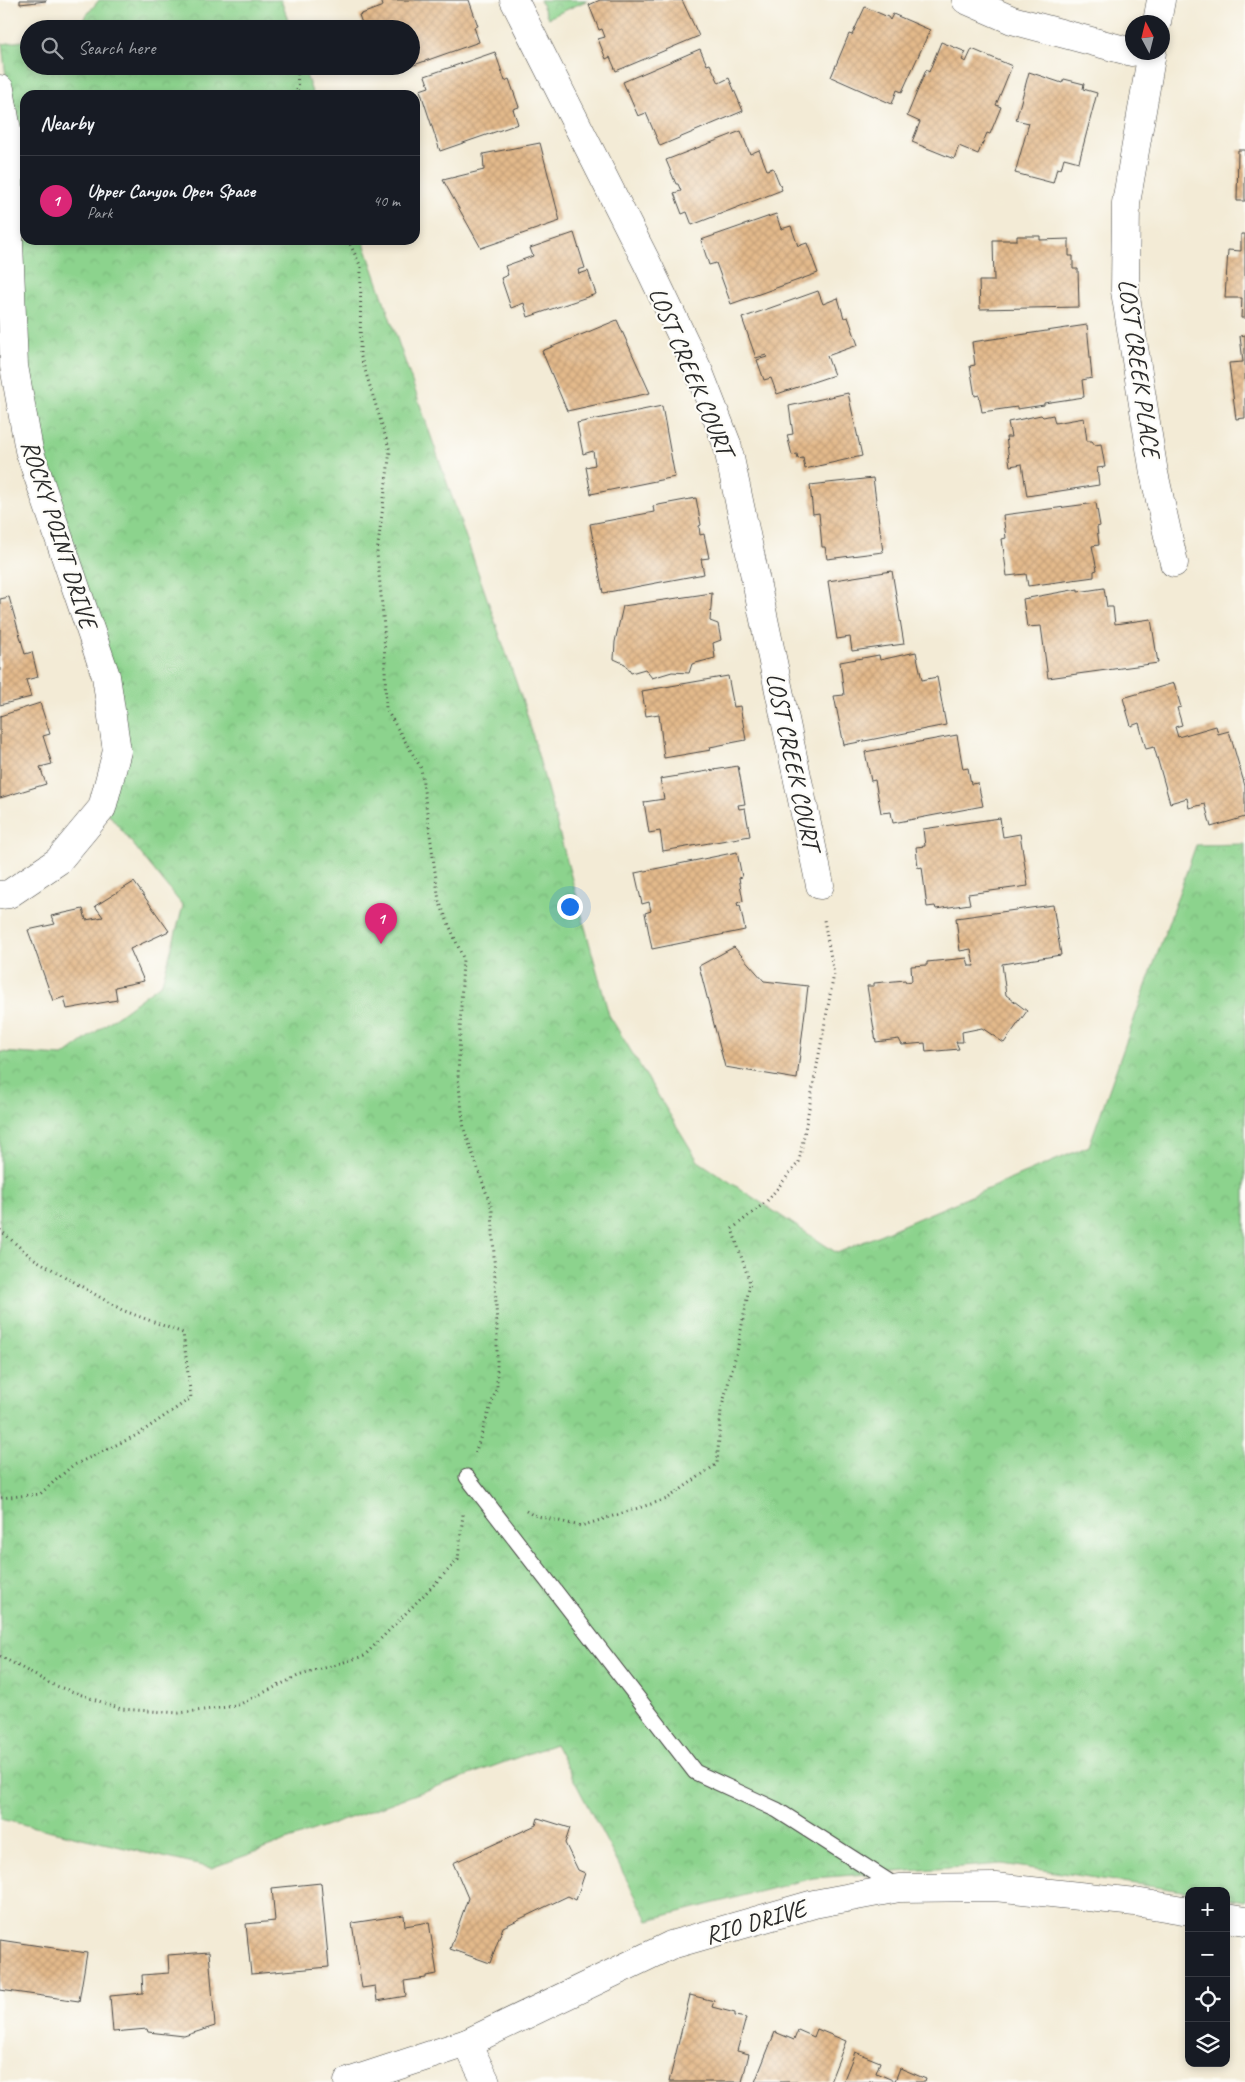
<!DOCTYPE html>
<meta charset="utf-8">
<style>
body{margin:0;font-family:Caveat,sans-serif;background:#20242c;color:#f1f3f6}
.controls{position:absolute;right:15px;bottom:15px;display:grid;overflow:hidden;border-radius:10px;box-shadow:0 2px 8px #0003}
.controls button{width:45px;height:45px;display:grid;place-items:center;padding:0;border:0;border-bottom:1px solid #363941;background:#171b24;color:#f1f3f6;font:25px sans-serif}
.compass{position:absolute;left:1125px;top:15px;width:45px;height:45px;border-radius:50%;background:#171b24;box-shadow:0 2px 8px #0003;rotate:353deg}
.you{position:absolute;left:569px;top:906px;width:18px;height:18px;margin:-12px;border:4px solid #fff;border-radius:50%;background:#1a73e8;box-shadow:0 0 0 8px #1a73e833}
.badge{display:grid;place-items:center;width:32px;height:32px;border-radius:50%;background:#db2777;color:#fff;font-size:16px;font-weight:700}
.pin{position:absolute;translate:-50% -41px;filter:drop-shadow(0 1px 2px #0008)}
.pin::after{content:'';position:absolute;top:26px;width:18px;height:15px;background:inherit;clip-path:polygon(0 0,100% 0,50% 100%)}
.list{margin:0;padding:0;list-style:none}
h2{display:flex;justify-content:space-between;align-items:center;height:65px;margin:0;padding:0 20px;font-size:21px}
h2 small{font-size:16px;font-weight:400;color:#9ea1a6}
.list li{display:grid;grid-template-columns:32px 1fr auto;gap:15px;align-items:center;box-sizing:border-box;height:90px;padding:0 20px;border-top:1px solid #363941}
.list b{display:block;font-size:19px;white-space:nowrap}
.list p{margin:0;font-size:16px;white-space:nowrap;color:#9ea1a6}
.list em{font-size:16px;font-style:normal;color:#9ea1a6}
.icon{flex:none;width:28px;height:28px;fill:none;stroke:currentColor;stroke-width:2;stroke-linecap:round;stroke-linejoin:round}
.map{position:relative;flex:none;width:1245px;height:2082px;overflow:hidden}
.search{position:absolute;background:#171b24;box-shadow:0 2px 8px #0003;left:20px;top:20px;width:400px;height:55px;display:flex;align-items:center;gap:12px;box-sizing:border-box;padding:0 18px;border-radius:28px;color:#9ea1a6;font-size:19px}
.panel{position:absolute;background:#171b24;box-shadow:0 2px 8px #0003;left:20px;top:90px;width:400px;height:155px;border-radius:15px}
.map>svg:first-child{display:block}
</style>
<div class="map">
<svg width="1245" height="2082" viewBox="0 0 1245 2082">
<defs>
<pattern id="park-crowns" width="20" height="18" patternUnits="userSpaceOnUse" patternTransform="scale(1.25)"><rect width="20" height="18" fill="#8cd38d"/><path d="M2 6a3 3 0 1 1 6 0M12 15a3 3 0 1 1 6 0" fill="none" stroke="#79b57a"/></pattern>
<pattern id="building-cross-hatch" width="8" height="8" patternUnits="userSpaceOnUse" patternTransform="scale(1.25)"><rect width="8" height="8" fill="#e3b98b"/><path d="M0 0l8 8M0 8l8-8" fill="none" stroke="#c39f78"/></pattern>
</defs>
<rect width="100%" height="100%" fill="#fdfcf7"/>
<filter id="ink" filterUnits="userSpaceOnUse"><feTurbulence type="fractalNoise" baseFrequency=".02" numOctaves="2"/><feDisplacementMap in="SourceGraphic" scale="10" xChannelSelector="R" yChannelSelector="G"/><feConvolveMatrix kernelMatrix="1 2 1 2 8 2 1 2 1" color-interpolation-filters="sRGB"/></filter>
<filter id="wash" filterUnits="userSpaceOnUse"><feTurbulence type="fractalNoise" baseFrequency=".0096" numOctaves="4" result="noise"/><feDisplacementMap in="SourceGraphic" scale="20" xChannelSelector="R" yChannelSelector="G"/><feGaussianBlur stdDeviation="1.12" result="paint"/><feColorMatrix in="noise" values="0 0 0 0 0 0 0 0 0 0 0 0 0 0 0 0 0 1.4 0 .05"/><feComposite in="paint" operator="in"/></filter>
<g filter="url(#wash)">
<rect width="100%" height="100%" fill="#f3ebd6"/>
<!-- park -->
<g fill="url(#park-crowns)" stroke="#5c7f5c">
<polygon points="99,0 281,0 291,29 75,29"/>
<polygon points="540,0 588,0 548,18"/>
<polygon points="29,40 29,66 303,66 313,95 25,95 25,240 363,240 526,711 609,1015 698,1161 837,1253 1089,1146 1196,845 1245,844 1245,1901 1226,1898 1226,1891 1189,1892 1002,1864 813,1878 648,1920 555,1744 211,1868 0,1819 0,1052 63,1056 162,983 183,906 107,812 124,751 33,449 20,367 15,150 2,44"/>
</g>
<g id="blocks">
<!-- building -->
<g fill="url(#building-cross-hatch)">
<polygon points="20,0 46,0 46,1 20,4"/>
<polygon points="381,0 469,0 478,26 474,27 479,42 411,66 411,29 364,29 359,15 383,6"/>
<polygon points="600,0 682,0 699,36 616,71 610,57 606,59 598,39 605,37 602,29 599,30 589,5"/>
<polygon points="865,7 888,17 890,20 893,14 930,30 902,92 897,90 892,104 831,77 849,34 852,35"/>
<polygon points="941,42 966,52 962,60 966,62 972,49 1012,66 996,105 1001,107 990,134 987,133 978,154 959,146 954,159 912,142 920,122 907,116 926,70 929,72"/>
<polygon points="700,49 707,65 710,64 719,83 729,78 743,111 660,146 646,113 638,116 623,82"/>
<polygon points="495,52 505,81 509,79 519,107 513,109 518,124 440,151 420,90 429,87 425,76"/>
<polygon points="1029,72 1062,83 1064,79 1084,84 1083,89 1097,93 1079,162 1064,158 1061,169 1057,168 1053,183 1015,173 1029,123 1016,120"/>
<polygon points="741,131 750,154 759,150 767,170 773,168 782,190 692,225 687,212 682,214 674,193 681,191 678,184 676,184 666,160"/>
<polygon points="540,143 560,221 481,248 443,180 484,170 483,154"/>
<polygon points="1238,150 1245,150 1245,201 1237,201"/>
<polygon points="776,214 781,229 791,226 798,246 807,243 818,273 731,304 716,263 709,265 701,240"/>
<polygon points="574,233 585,268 578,270 579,274 588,271 596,294 528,317 524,303 511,308 501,278 508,275 505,266 533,256 530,248"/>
<polygon points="1241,234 1245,234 1245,318 1241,318 1242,298 1225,298 1228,250 1241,251"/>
<polygon points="1017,236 1040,236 1040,240 1069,239 1069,256 1073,256 1073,269 1078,269 1079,307 980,309 979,281 994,281 993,240 1017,240"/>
<polygon points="818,291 823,304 838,298 844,318 848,317 858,345 827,356 834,375 777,394 771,378 764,380 757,360 767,357 766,355 756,358 742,318"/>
<polygon points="617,320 650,393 567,411 542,351"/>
<polygon points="1087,325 1092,378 1082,380 1084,397 1044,403 1044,405 1017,409 1017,407 982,412 979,395 975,396 970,366 975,365 972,342"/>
<polygon points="1245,335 1245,418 1236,419 1229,363 1243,362 1240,336"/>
<polygon points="848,393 862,456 805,469 803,458 798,459 797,454 792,455 787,435 793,434 789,406"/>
<polygon points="662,406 675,477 591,494 586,467 595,465 593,451 583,454 577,423"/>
<polygon points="1041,415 1043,417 1053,415 1055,423 1084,418 1087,441 1092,441 1095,445 1101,444 1105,467 1097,468 1099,485 1027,496 1022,464 1010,466 1006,437 1011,437 1008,422"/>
<polygon points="873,478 883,552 827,559 825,547 822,547 819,513 813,514 810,485"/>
<polygon points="696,498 701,525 699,526 700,535 704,534 709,558 701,559 704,574 603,593 590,524 654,512 653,506"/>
<polygon points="1096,503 1100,526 1097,527 1099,545 1092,546 1097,570 1094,571 1094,577 1028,586 1026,574 1007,576 1002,539 1006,538 1003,515"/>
<polygon points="892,571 904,644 852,651 850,637 837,639 828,581"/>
<polygon points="1104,588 1107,607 1113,607 1115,624 1151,619 1158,663 1048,678 1041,626 1027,627 1023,599 1078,589 1078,592"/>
<polygon points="712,593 710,621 718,624 721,640 713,643 715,658 692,664 689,673 672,672 652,678 645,669 631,673 625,664 614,659 615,642 623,606"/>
<polygon points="9,597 25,654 32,652 38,677 26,680 31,697 0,705 0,599"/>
<polygon points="916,652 922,680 937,677 946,725 844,745 834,696 844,695 840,662 879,655 880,660"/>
<polygon points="728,676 734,707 740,706 746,740 710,747 711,750 664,758 659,714 646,716 642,691"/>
<polygon points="1174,683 1181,707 1177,708 1182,725 1175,727 1178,737 1216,726 1218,734 1229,731 1245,786 1245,817 1211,827 1205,804 1189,808 1187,798 1170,803 1154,747 1146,749 1139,723 1131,726 1123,698"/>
<polygon points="40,703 50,734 43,736 52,764 40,767 46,784 0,798 0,716"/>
<polygon points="957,735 963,769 968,768 971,784 978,783 983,806 893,823 891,812 881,813 875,780 871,781 865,752"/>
<polygon points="738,766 745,804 738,805 739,809 745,808 750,836 663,851 660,831 649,833 644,802 664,799 660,779"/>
<polygon points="1000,818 1003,837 1020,834 1028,886 968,894 970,904 936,909 935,906 927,907 922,867 918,868 916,847 925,846 923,829"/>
<polygon points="737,852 742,877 739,878 743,901 737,903 738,906 740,905 745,930 652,949 645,913 651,911 649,902 642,904 635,873"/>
<polygon points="134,882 169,931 130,949 144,981 115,987 117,1000 67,1009 64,997 53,1001 28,930 55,924 51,916 83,909 86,920 103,917 95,906"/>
<polygon points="1053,905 1061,955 1002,964 1006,995 1027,1011 1004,1043 982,1028 962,1032 963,1042 956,1042 959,1049 926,1052 925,1043 902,1045 899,1039 876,1042 867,986 874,986 874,983 905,980 906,982 912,981 911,966 927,965 927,962 967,958 969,966 974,966 971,949 960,951 956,918"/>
<polygon points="734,947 764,981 808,986 797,1079 725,1067 699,966"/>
<polygon points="538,1818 570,1828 565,1843 578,1870 585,1873 576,1900 568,1896 503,1927 490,1963 450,1949 468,1898 453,1863 536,1825"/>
<polygon points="321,1883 329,1967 251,1974 246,1924 275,1921 272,1888"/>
<polygon points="404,1915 405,1926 429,1922 437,1974 426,1976 426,1978 404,1981 406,1996 377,2001 375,1986 362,1988 352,1923"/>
<polygon points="0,1940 87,1953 79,2001 0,1990"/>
<polygon points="209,1952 215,2026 184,2036 148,2032 147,2029 113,2032 110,1996 143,1993 142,1975 169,1973 168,1955"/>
<polygon points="690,1995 714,2001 712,2007 735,2013 735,2016 746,2018 737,2051 749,2054 742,2082 669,2082"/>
<polygon points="817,2029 846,2041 830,2082 755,2082 775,2032 794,2040 798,2030 814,2037"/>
<polygon points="855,2052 880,2062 876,2073 895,2081 900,2068 926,2079 925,2082 843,2082"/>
</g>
</g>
</g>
<g filter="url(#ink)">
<use href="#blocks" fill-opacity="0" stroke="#494845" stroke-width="1"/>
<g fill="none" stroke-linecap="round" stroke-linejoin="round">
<defs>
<polyline id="service" points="467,1477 695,1772 777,1810 899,1888"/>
<g id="minor">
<polyline points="514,0 647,263 699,372 727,444 820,885"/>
<polyline points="966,0 1012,20 1132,52"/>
<polyline points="1157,22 1161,0"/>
<polyline points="1152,52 1126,203 1125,291 1154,473 1174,563"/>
<polyline points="0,89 9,142 9,242 14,366 29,450 106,676 117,751 102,808 58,861 9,894 0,895"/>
<polyline points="467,2043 486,2082"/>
</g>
<g id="tertiary">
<polyline points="1226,1918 1245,1921"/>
<polyline points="348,2082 467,2043 671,1945 814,1904 899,1888 995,1887 1135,1902 1189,1911"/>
</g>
</defs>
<!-- service casing -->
<use href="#service" stroke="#494845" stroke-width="17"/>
<!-- minor casing -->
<use href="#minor" stroke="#494845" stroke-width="29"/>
<!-- tertiary casing -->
<use href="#tertiary" stroke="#494845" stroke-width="29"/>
<!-- path -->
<g stroke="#494845" stroke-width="3" stroke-dasharray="1 4" stroke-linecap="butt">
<polyline points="297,95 298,66"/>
<polyline points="348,240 361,267 360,354 390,451 377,553 384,627 386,709 421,768 439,901 463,958 458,1078 464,1129 492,1209 497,1328 497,1387 475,1454"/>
<polyline points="0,1230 31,1257 122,1310 183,1333 191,1398 137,1435 72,1466 40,1494 0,1498"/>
<polyline points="526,1511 533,1515 581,1526 667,1499 717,1464 721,1410 737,1351 750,1283 732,1229 767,1201 799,1162 834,974 824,920"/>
<polyline points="0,1656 51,1684 121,1709 179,1713 236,1706 298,1676 364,1656 458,1560 463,1514"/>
</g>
<!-- service -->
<use href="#service" stroke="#fff" stroke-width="15"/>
<!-- minor -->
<use href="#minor" stroke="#fff" stroke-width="28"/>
<!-- tertiary -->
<use href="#tertiary" stroke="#fff" stroke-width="28"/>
</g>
</g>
<g text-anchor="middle" stroke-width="4.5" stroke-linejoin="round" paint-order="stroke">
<!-- street labels -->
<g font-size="25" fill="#2b2b2b" stroke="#fdfcf7">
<text transform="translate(1140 368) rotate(82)" y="9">LOST CREEK PLACE</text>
<text transform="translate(692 371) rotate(67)" y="9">LOST CREEK COURT</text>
<text transform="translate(60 534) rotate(72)" y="9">ROCKY POINT DRIVE</text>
<text transform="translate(794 761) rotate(78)" y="9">LOST CREEK COURT</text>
<text transform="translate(755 1921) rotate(-16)" y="9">RIO DRIVE</text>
</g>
</g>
</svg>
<div class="controls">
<button>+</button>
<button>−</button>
<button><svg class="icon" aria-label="locate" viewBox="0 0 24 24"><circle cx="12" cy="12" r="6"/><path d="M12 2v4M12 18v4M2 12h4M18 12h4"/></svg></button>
<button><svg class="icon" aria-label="layers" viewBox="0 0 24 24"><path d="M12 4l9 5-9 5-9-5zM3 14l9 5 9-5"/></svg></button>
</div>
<svg class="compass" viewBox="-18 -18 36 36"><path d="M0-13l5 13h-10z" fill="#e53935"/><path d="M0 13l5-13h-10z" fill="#9ea1a6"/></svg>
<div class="you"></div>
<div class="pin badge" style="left:381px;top:944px">1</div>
<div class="search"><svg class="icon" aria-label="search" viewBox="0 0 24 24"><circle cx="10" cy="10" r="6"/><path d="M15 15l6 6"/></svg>Search here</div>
<section class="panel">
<h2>Nearby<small></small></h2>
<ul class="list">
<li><span class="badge">1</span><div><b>Upper Canyon Open Space</b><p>Park</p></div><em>40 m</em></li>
</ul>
</section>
</div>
